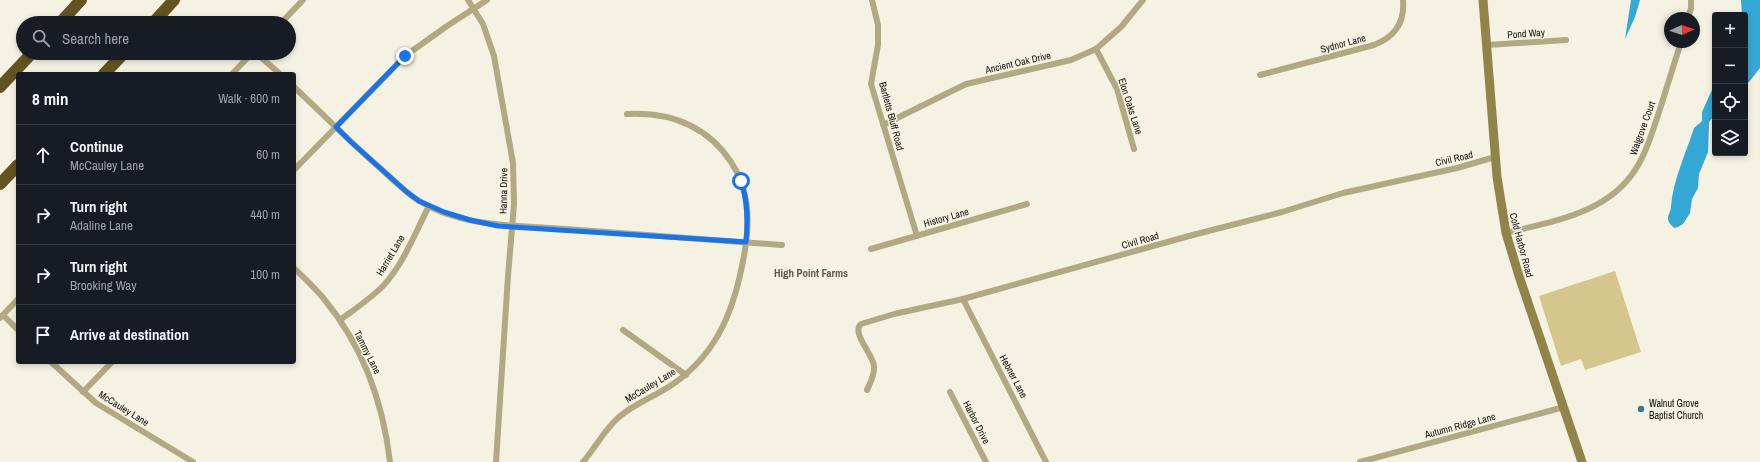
<!DOCTYPE html>
<meta charset="utf-8">
<style>
body{margin:0;font-family:"Archivo Narrow",sans-serif;background:#20242c;color:#f1f3f6}
.controls{position:absolute;right:12px;top:12px;display:grid;overflow:hidden;border-radius:4px;box-shadow:0 2px 6px #0003}
.controls button{width:36px;height:36px;display:grid;place-items:center;padding:0;border:0;border-bottom:1px solid #363941;background:#171b24;color:#f1f3f6;font:20px sans-serif}
.compass{position:absolute;left:1664px;top:12px;width:36px;height:36px;border-radius:50%;background:#171b24;box-shadow:0 2px 6px #0003;rotate:87deg}
.stop{position:absolute;width:12px;height:12px;margin:-9px;border:3px solid #1a73e8;border-radius:50%;background:#fff}
.stop.end{background:#1a73e8;border-color:#fff;box-shadow:0 1px 4px #0008}
.list{margin:0;padding:0;list-style:none}
h2{display:flex;justify-content:space-between;align-items:center;height:52px;margin:0;padding:0 16px;font-size:17px}
h2 small{font-size:13px;font-weight:400;color:#9ea1a6}
.list li{display:grid;grid-template-columns:26px 1fr auto;gap:12px;align-items:center;box-sizing:border-box;height:60px;padding:0 16px;border-top:1px solid #363941}
.list b{display:block;font-size:15px;white-space:nowrap}
.list p{margin:0;font-size:13px;white-space:nowrap;color:#9ea1a6}
.list em{font-size:13px;font-style:normal;color:#9ea1a6}
.icon{flex:none;width:22px;height:22px;fill:none;stroke:currentColor;stroke-width:2;stroke-linecap:round;stroke-linejoin:round}
.map{position:relative;flex:none;width:1760px;height:462px;overflow:hidden}
.search{position:absolute;background:#171b24;box-shadow:0 2px 6px #0003;left:16px;top:16px;width:280px;height:44px;display:flex;align-items:center;gap:10px;box-sizing:border-box;padding:0 14px;border-radius:22px;color:#9ea1a6;font-size:15px}
.panel{position:absolute;background:#171b24;box-shadow:0 2px 6px #0003;left:16px;top:72px;width:280px;height:292px;border-radius:4px}
.map>svg:first-child{display:block}
</style>
<div class="map">
<svg width="1760" height="462" viewBox="0 0 1760 462">
<rect width="100%" height="100%" fill="#f6f2e3"/>
<!-- green -->
<polygon fill="#d4c68c" points="1615,271 1641,352 1585,370 1581,359 1561,366 1539,296"/>
<!-- water -->
<g fill="#34a9d5">
<polygon points="1631,0 1640,0 1635,17 1625,39"/>
<polygon points="1741,0 1760,0 1760,68 1749,82 1745,84 1745,15 1742,15"/>
<path d="M1715 83V115L1709 122 1708 152 1699 174 1698 188 1692 199 1690 213 1683 224 1678 227 1675 228C1671 226 1668 222 1668 218 1668 215 1671 211 1671 206 1673 180 1686 153 1694 128L1702 121V112Z"/>
</g>
<g fill="none" stroke-linecap="round" stroke-linejoin="round">
<!-- minor -->
<g stroke="#b2a882" stroke-width="6">
<polyline points="468,0 483,24 494,56 513,163 514,204 508,276 496,462"/>
<polyline points="872,0 878,25 878,45 871,84 917,236"/>
<polyline points="1688,18 1691,8 1691,0"/>
<polyline points="281,23 303,0"/>
<polyline points="1487,45 1566,40"/>
<polyline points="1096,49 1117,89 1134,149"/>
<polyline points="256,53 280,74"/>
<polyline points="232,74 252,53"/>
<path d="M1260 75 1374 45C1395 37 1405 22 1403 0"/>
<path d="M294 87C323 114 350 142 380 168 392 179 405 192 419 201 463 228 516 225 566 229 638 235 710 239 782 245"/>
<polyline points="883,125 966,84 1071,60 1096,49 1121,27 1143,0"/>
<polyline points="294,170 405,56 447,26 487,0"/>
<path d="M1506 233C1533 226 1562 221 1588 209 1636 187 1645 155 1660 109 1667 87 1674 64 1681 42"/>
<polyline points="871,249 1027,204"/>
<path d="M294 268C304 278 315 288 324 299 363 346 383 402 390 462"/>
<polyline points="963,299 1046,462"/>
<polyline points="3,315 18,330"/>
<polyline points="0,318 18,299"/>
<path d="M340 320C355 309 370 299 383 286 403 265 416 231 429 206"/>
<polyline points="623,330 686,375"/>
<polyline points="51,362 96,403 193,462"/>
<path d="M867 390C870 383 875 375 874 366 873 354 851 333 861 324L894 314 963 299 1189 236 1282 212 1343 193 1457 168 1495 157"/>
<polyline points="83,392 112,362"/>
<polyline points="950,392 986,462"/>
<path d="M583 462C596 447 604 430 619 417 635 403 656 396 673 384 720 352 736 304 745 250 750 219 749 189 731 162 707 126 670 112 627 114"/>
<polyline points="1360,462 1564,407"/>
</g>
<!-- secondary -->
<polyline stroke="#928449" stroke-width="9" points="1483,0 1497,177 1506,233 1519,276 1582,462"/>
<!-- motorway -->
<g stroke="#615421" stroke-width="12">
<polyline points="60,23 81,0"/>
<polyline points="153,23 174,0"/>
<polyline points="104,74 124,53"/>
<polyline points="0,87 32,53"/>
<polyline points="0,184 18,165"/>
</g>
</g>
<g fill="none" stroke-linecap="round" stroke-linejoin="round">
<!-- route -->
<path stroke="#1a73e8" stroke-width="5" d="M405 56 336 127 351 142 408 193 419 201 444 212 470 220 498 226 746 242C748 221 748 202 741 181"/>
</g>
<!-- markers -->
<circle fill="#3c778f" stroke="#f6f2e3" stroke-width="1.5" cx="1641" cy="409" r="4"/>
<g text-anchor="middle" stroke-width="3" stroke-linejoin="round" paint-order="stroke">
<!-- street labels -->
<g font-size="10" fill="#11100b" stroke="#f6f2e3">
<text transform="translate(1526 33) rotate(-4)" y="4">Pond Way</text>
<text transform="translate(1343 43) rotate(-15)" y="4">Sydnor Lane</text>
<text transform="translate(1018 62) rotate(-13)" y="4">Ancient Oak Drive</text>
<text transform="translate(1131 106) rotate(72)" y="4">Elon Oaks Lane</text>
<text transform="translate(892 116) rotate(75)" y="4">Bartletts Bluff Road</text>
<text transform="translate(1642 128) rotate(-70)" y="4">Walgrove Court</text>
<text transform="translate(1454 158) rotate(-13)" y="4">Civil Road</text>
<text transform="translate(503 191) rotate(-89)" y="4">Hanna Drive</text>
<text transform="translate(946 217) rotate(-16)" y="4">History Lane</text>
<text transform="translate(1140 240) rotate(-16)" y="4">Civil Road</text>
<text transform="translate(1522 245) rotate(75)" y="4">Cold Harbor Road</text>
<text transform="translate(390 255) rotate(-59)" y="4">Harriet Lane</text>
<text transform="translate(368 352) rotate(63)" y="4">Tammy Lane</text>
<text transform="translate(1014 376) rotate(62)" y="4">Hebner Lane</text>
<text transform="translate(650 385) rotate(-31)" y="4">McCauley Lane</text>
<text transform="translate(124 408) rotate(32)" y="4">McCauley Lane</text>
<text transform="translate(977 422) rotate(63)" y="4">Harbor Drive</text>
<text transform="translate(1460 425) rotate(-15)" y="4">Autumn Ridge Lane</text>
</g>
<!-- poi labels -->
<g font-size="10" fill="#11100b" stroke="#f6f2e3" text-anchor="start">
<text x="1649" y="407">Walnut Grove<tspan x="1649" dy="12">Baptist Church</tspan></text>
</g>
<!-- neighbourhood labels -->
<g font-size="11" font-weight="bold" fill="#5b584b" stroke="#f6f2e3">
<text x="811" y="277">High Point Farms</text>
</g>
</g>
</svg>
<div class="controls">
<button>+</button>
<button>−</button>
<button><svg class="icon" aria-label="locate" viewBox="0 0 24 24"><circle cx="12" cy="12" r="6"/><path d="M12 2v4M12 18v4M2 12h4M18 12h4"/></svg></button>
<button><svg class="icon" aria-label="layers" viewBox="0 0 24 24"><path d="M12 4l9 5-9 5-9-5zM3 14l9 5 9-5"/></svg></button>
</div>
<svg class="compass" viewBox="-18 -18 36 36"><path d="M0-13l5 13h-10z" fill="#e53935"/><path d="M0 13l5-13h-10z" fill="#9ea1a6"/></svg>
<div class="stop" style="left:741px;top:181px"></div>
<div class="stop end" style="left:405px;top:56px"></div>
<div class="search"><svg class="icon" aria-label="search" viewBox="0 0 24 24"><circle cx="10" cy="10" r="6"/><path d="M15 15l6 6"/></svg>Search here</div>
<section class="panel">
<h2>8 min<small>Walk · 600 m</small></h2>
<ul class="list">
<li><svg class="icon" aria-label="ahead" viewBox="0 0 24 24"><path d="M12 20V5M6 11l6-6 6 6"/></svg><div><b>Continue</b><p>McCauley Lane</p></div><em>60 m</em></li>
<li><svg class="icon" aria-label="right" viewBox="0 0 24 24"><path d="M7 20v-9h11M14 6l5 5-5 5"/></svg><div><b>Turn right</b><p>Adaline Lane</p></div><em>440 m</em></li>
<li><svg class="icon" aria-label="right" viewBox="0 0 24 24"><path d="M7 20v-9h11M14 6l5 5-5 5"/></svg><div><b>Turn right</b><p>Brooking Way</p></div><em>100 m</em></li>
<li><svg class="icon" aria-label="arrive" viewBox="0 0 24 24"><path d="M6 21V4h12l-3 4 3 4H6"/></svg><div><b>Arrive at destination</b></div></li>
</ul>
</section>
</div>
